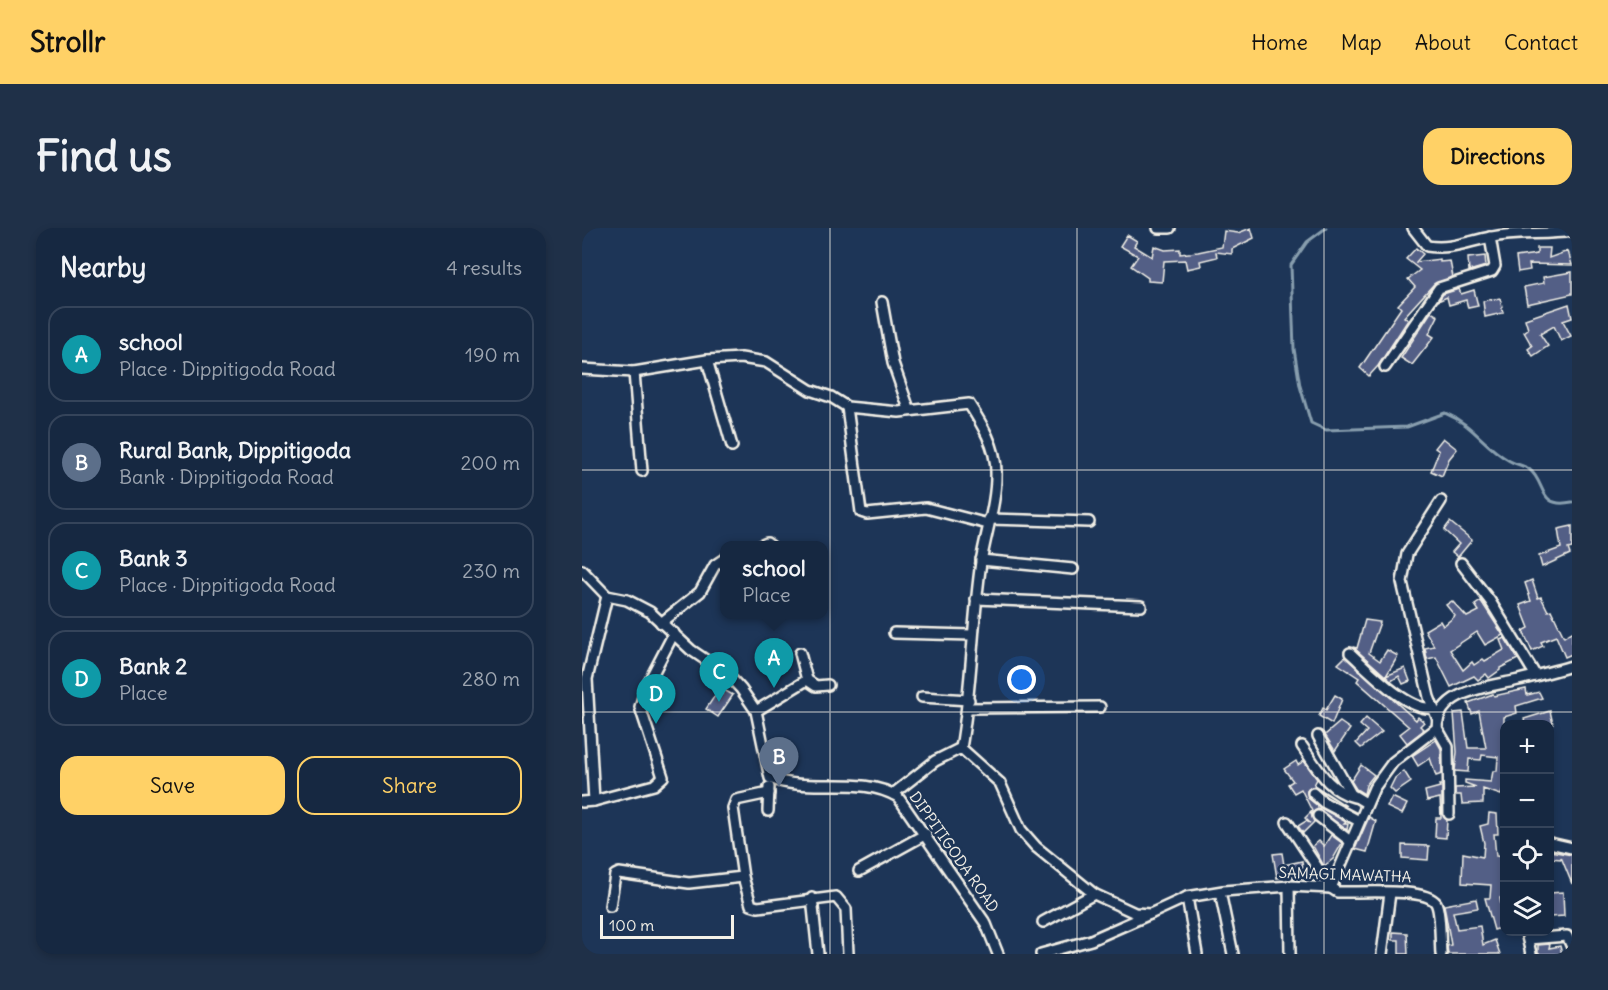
<!DOCTYPE html>
<meta charset="utf-8">
<style>
body{margin:0;font-family:Delius,sans-serif;background:#1f3048;color:#f1f3f6}
.controls{position:absolute;right:18px;bottom:18px;display:grid;overflow:hidden;border-radius:12px;box-shadow:0 3px 9px #0003}
.controls button{width:54px;height:54px;display:grid;place-items:center;padding:0;border:0;border-bottom:2px solid #35445a;background:#162841;color:#f1f3f6;font:30px sans-serif}
.scale{position:absolute;left:18px;bottom:15px;width:134px;box-sizing:border-box;padding-left:6px;border:3px solid #f4f1e8;border-top:0;font-size:16px;line-height:21px;white-space:nowrap;color:#f4f1e8;-webkit-text-stroke:4px #1d3557;paint-order:stroke}
.you{position:absolute;left:440px;top:452px;width:21px;height:21px;margin:-15px;border:4px solid #fff;border-radius:50%;background:#1a73e8;box-shadow:0 0 0 9px #1a73e833}
.badge{display:grid;place-items:center;width:39px;height:39px;border-radius:50%;background:#ffd166;color:#fff;font-size:20px;font-weight:700}
.pin{position:absolute;translate:-50% -50px;filter:drop-shadow(0 2px 3px #0008)}
.pin::after{content:'';position:absolute;top:32px;width:21px;height:18px;background:inherit;clip-path:polygon(0 0,100% 0,50% 100%)}
.popup{position:absolute;left:138px;top:313px;width:108px;height:78px;box-sizing:border-box;display:grid;place-content:center;border-radius:12px;background:#162841;filter:drop-shadow(0 2px 4px #0005);font-size:20px;white-space:nowrap;color:#9ea6b1}
.popup b{font-size:22px;color:#f1f3f6}
.popup::after{content:'';position:absolute;left:50%;top:100%;margin-left:-12px;border:12px solid transparent;border-top-color:#162841}
.list{margin:0;padding:0;list-style:none}
h2{display:flex;justify-content:space-between;align-items:center;height:78px;margin:0;padding:0 24px;font-size:26px}
h2 small{font-size:20px;font-weight:400;color:#9ea6b1}
.list li{display:grid;grid-template-columns:39px 1fr auto;gap:18px;align-items:center;box-sizing:border-box;height:96px;margin:0 12px 12px;padding:0 12px;border:2px solid #35445a;border-radius:18px}
.list b{display:block;font-size:22px;white-space:nowrap}
.list p{margin:0;font-size:20px;white-space:nowrap;color:#9ea6b1}
.list em{font-size:20px;font-style:normal;color:#9ea6b1}
.actions{display:flex;gap:12px;padding:18px 24px}
.actions a{flex:1;padding:14px 0;border:2px solid #ffd166;border-radius:18px;text-align:center;font-size:21px;color:#ffd166}
.actions .main{background:#ffd166;color:#111}
.icon{flex:none;width:33px;height:33px;fill:none;stroke:currentColor;stroke-width:2;stroke-linecap:round;stroke-linejoin:round}
.map{position:relative;flex:none;width:990px;height:726px;overflow:hidden;border-radius:18px}
header{display:flex;align-items:center;gap:36px;box-sizing:border-box;height:84px;padding:0 30px;background:#ffd166;color:#111}
header strong{font-size:28px}
nav{display:flex;gap:33px;margin-inline-start:auto;font-size:21px}
.intro{display:flex;align-items:center;justify-content:space-between;box-sizing:border-box;height:144px;padding:0 36px}
h1{margin:0;font-size:42px}
.button{padding:15px 27px;border-radius:18px;background:#ffd166;color:#111;font-size:21px;font-weight:700}
main{display:flex;gap:36px;padding:0 36px}
aside{flex:1;background:#162841;border-radius:18px;box-shadow:0 3px 9px #0003}
.map>svg:first-child{display:block}
</style>
<header>
<strong>Strollr</strong>
<nav><a>Home</a><a>Map</a><a>About</a><a>Contact</a></nav>
</header>
<div class="intro"><h1>Find us</h1><a class="button">Directions</a></div>
<main>
<aside>
<h2>Nearby<small>4 results</small></h2>
<ul class="list">
<li><span class="badge" style="background:#0f9aa8">A</span><div><b>school</b><p>Place · Dippitigoda Road</p></div><em>190 m</em></li>
<li><span class="badge" style="background:#5c6f8a">B</span><div><b>Rural Bank, Dippitigoda</b><p>Bank · Dippitigoda Road</p></div><em>200 m</em></li>
<li><span class="badge" style="background:#0f9aa8">C</span><div><b>Bank 3</b><p>Place · Dippitigoda Road</p></div><em>230 m</em></li>
<li><span class="badge" style="background:#0f9aa8">D</span><div><b>Bank 2</b><p>Place</p></div><em>280 m</em></li>
</ul>
<div class="actions"><a class="main">Save</a><a>Share</a></div>
</aside>
<div class="map">
<svg width="990" height="726" viewBox="0 0 990 726">
<rect width="100%" height="100%" fill="#1d3557"/>
<filter id="ink" filterUnits="userSpaceOnUse"><feTurbulence type="fractalNoise" baseFrequency=".0167" numOctaves="2"/><feDisplacementMap in="SourceGraphic" scale="12" xChannelSelector="R" yChannelSelector="G"/><feConvolveMatrix kernelMatrix="1 2 1 2 8 2 1 2 1" color-interpolation-filters="sRGB"/></filter>
<g filter="url(#ink)">
<g fill="none" stroke-linecap="round" stroke-linejoin="round">
<!-- stream -->
<path stroke="#889eae" stroke-width="3" d="M744 0 725 14 709 37 712 121 718 158 729 195 744 202 825 199 863 185C892 197 901 218 926 232 932 236 941 237 947 241 965 255 955 281 990 274"/>
</g>
<!-- building -->
<g fill="#535e86" stroke="#f4f1e8" stroke-width="1.5">
<polygon points="669,0 672,10 650,21 650,26 634,24 635,29 618,33 619,38 605,41 603,32 582,33 580,54 566,53 566,50 549,38 556,28 538,18 545,7 555,13 552,18 570,29 572,18 583,22 598,21 598,26 616,24 640,19 642,3 656,5"/>
<polygon points="834,20 841,26 834,34 858,31 858,34 868,33 871,49 852,56 822,89 826,92 796,138 787,148 778,140 819,80 816,77 833,59 826,51 838,42 824,31"/>
<polygon points="955,20 968,20 967,30 986,23 990,37 947,36 948,42 936,44 934,29 955,26"/>
<polygon points="903,28 904,38 887,43 886,30"/>
<polygon points="990,44 990,66 945,76 942,59 962,55 961,49"/>
<polygon points="877,61 879,66 892,62 896,78 886,80 884,72 867,77 865,69 856,73 861,66"/>
<polygon points="918,70 921,85 903,89 901,73"/>
<polygon points="987,76 990,90 981,93 989,108 979,113 972,98 958,106 966,118 951,128 946,121 950,118 942,104 946,101 943,91"/>
<polygon points="849,84 856,88 847,106 852,109 830,137 819,130"/>
<polygon points="861,210 875,221 867,231 860,248 849,243 857,223 853,220"/>
<polygon points="868,294 890,312 876,329 870,324 877,316 862,302"/>
<polygon points="990,298 990,320 986,321 988,326 960,339 957,328 979,320 976,301"/>
<polygon points="950,352 956,370 959,369 966,383 969,382 982,409 990,404 990,426 983,429 974,408 959,414 961,418 950,423 941,403 947,400 938,377 949,373 943,355"/>
<polygon points="870,373 885,389 897,383 893,377 899,373 921,407 903,417 895,404 868,422 881,442 890,434 892,437 901,431 903,433 922,422 918,412 923,410 936,431 918,440 918,442 907,450 904,446 896,452 892,448 869,459 854,429 845,431 843,420 852,418 843,402 858,393 861,398 873,388 864,377"/>
<polygon points="783,392 798,394 787,425 798,433 805,422 816,428 804,448 823,440 828,453 821,456 817,448 809,453 771,419 775,420"/>
<polygon points="763,429 834,492 836,489 842,494 838,498 842,502 825,515 818,506 827,499 775,453 777,450 756,436"/>
<polygon points="944,461 945,467 957,464 960,470 934,478 935,485 922,489 922,557 919,567 901,561 901,575 880,576 879,567 873,567 873,560 894,559 883,555 883,552 909,554 911,543 915,543 916,529 900,527 899,532 887,531 886,544 873,543 875,524 872,485 881,484 886,520 904,520 897,483 890,486 886,475 911,466 912,468"/>
<polygon points="142,462 151,467 136,489 124,481 136,463 140,466"/>
<polygon points="753,467 760,471 750,496 737,488 741,480 744,482"/>
<polygon points="968,483 971,496 943,496 942,491"/>
<polygon points="784,490 800,504 779,520 774,515 785,503 778,497"/>
<polygon points="758,494 768,501 753,523 743,507"/>
<polygon points="854,512 859,521 860,546 854,548 848,530 836,538 830,528"/>
<polygon points="714,533 716,537 722,533 735,551 732,557 764,578 733,559 725,563 726,570 737,579 764,594 762,596 766,596 765,602 736,581 729,586 732,594 721,605 716,598 724,593 728,595 723,590 730,583 719,561 712,565 706,556 711,553 702,541"/>
<polygon points="779,537 792,547 784,557 782,566 774,561 769,553"/>
<polygon points="822,543 829,554 813,565 808,560 813,550"/>
<polygon points="857,557 860,557 860,586 865,592 864,610 853,609 854,590 859,590 858,570 845,573 843,563 858,559"/>
<polygon points="810,569 825,576 820,586 805,579"/>
<polygon points="907,585 915,586 916,606 912,606 914,628 922,629 922,670 918,670 922,699 912,702 903,670 908,670 909,657 880,655 881,625 901,629 902,615 898,598 906,596"/>
<polygon points="787,589 794,593 785,624 773,621"/>
<polygon points="749,607 760,615 751,631 742,638 731,618 737,613 742,618"/>
<polygon points="820,617 847,618 846,632 820,630"/>
<polygon points="968,623 990,627 990,656 979,629 979,631 968,630"/>
<polygon points="700,625 702,637 720,633 721,642 726,638 727,650 710,651 713,646 695,650 691,626"/>
<polygon points="981,664 982,688 968,689 968,665"/>
<polygon points="894,671 896,680 871,684 875,701 898,698 901,717 913,712 918,726 866,726 865,718 869,717 862,677"/>
<polygon points="811,704 825,705 826,726 817,726 817,712 811,712"/>
<polygon points="968,716 967,720 978,718 980,726 956,726 956,717"/>
</g>
<g fill="none" stroke-linecap="round" stroke-linejoin="round">
<defs>
<g id="street">
<polyline points="576,0 588,0"/>
<path d="M831 0 845 18C870 22 886 13 910 9 936 4 963 7 990 3"/>
<polyline points="300,74 311,135 327,181"/>
<polyline points="125,132 150,218"/>
<polyline points="803,139 857,60 910,43 913,38 908,9"/>
<path d="M0 141 52 144 125 132 159 130 184 134 228 162 249 169 265 179 317 184 387 176C400 196 414 219 414 243 415 273 404 304 399 334 390 396 390 458 379 520"/>
<polyline points="52,144 60,243"/>
<polyline points="265,179 279,284 285,286 344,280 406,296"/>
<polyline points="407,291 507,294"/>
<polyline points="178,318 185,315 189,318"/>
<polyline points="399,332 491,341"/>
<polyline points="879,335 908,373 954,448"/>
<path d="M0 342 25 368 45 372 68 384 109 422 146 447 159 461 174 483 188 550C228 566 279 546 316 569L404 696 416 726"/>
<polyline points="394,371 559,378"/>
<polyline points="79,395 118,364 133,337 142,331"/>
<polyline points="312,405 390,407"/>
<path d="M768 425C786 441 826 484 851 480"/>
<polyline points="225,452 234,458 246,457"/>
<polyline points="340,469 387,472"/>
<polyline points="386,480 518,479"/>
<polyline points="174,483 225,452 218,425"/>
<polyline points="856,492 847,469 820,354 825,326 859,273"/>
<polyline points="855,500 866,519 867,586"/>
<polyline points="736,508 769,566 784,575"/>
<path d="M720 518C735 539 745 562 772 569"/>
<polyline points="187,565 154,572 151,580 161,649 169,677 176,679 254,669 264,681 266,726"/>
<polyline points="731,565 741,574 777,593"/>
<path d="M311 566 353 533 379 520 418 555 439 602 454 619 512 666 553 685 568 686 605 669 641 663 707 658 749 660 755 664C775 665 844 659 854 675 859 684 858 715 859 726"/>
<polyline points="12,573 72,557 81,549 58,479 64,459 92,405"/>
<polyline points="0,574 12,573 5,451 25,368"/>
<polyline points="186,583 187,559"/>
<polyline points="736,588 768,613"/>
<polyline points="705,594 749,660"/>
<polyline points="968,615 990,620"/>
<polyline points="277,643 344,606"/>
<polyline points="707,658 708,726"/>
<path d="M749 660 792 560 811 534 855 500C856 463 905 459 932 453 951 449 971 443 990 438"/>
<polyline points="638,664 651,726"/>
<polyline points="605,669 615,726"/>
<polyline points="230,670 236,726"/>
<polyline points="28,678 33,647 37,645 107,655 161,649"/>
<polyline points="461,694 512,666"/>
<polyline points="944,704 949,726"/>
<polyline points="946,711 985,708 990,719"/>
<polyline points="459,726 509,712 568,686"/>
<polyline points="800,726 808,665"/>
</g>
</defs>
<!-- street casing -->
<use href="#street" stroke="#f4f1e8" stroke-width="14"/>
<!-- street -->
<use href="#street" stroke="#1d3557" stroke-width="9"/>
</g>
</g>
<!-- grid -->
<path fill="none" stroke="#f4f1e8" stroke-width="1.5" stroke-opacity="0.55" d="M248 0V726M495 0V726M742 0V726M0 242H990M0 484H990"/>
<g text-anchor="middle" stroke-width="5" stroke-linejoin="round" paint-order="stroke">
<!-- street labels -->
<g font-size="15" fill="#f4f1e8" stroke="#1d3557">
<text transform="translate(372 624) rotate(55)" y="5">DIPPITIGODA ROAD</text>
<text transform="translate(763 647) rotate(2)" y="5">SAMAGI MAWATHA</text>
</g>
</g>
</svg>
<div class="controls">
<button>+</button>
<button>−</button>
<button><svg class="icon" aria-label="locate" viewBox="0 0 24 24"><circle cx="12" cy="12" r="6"/><path d="M12 2v4M12 18v4M2 12h4M18 12h4"/></svg></button>
<button><svg class="icon" aria-label="layers" viewBox="0 0 24 24"><path d="M12 4l9 5-9 5-9-5zM3 14l9 5 9-5"/></svg></button>
</div>
<div class="scale">100 m</div>
<div class="you"></div>
<div class="pin badge" style="left:192px;top:460px;background:#0f9aa8">A</div>
<div class="popup"><b>school</b>Place</div>
<div class="pin badge" style="left:197px;top:559px;background:#5c6f8a">B</div>
<div class="pin badge" style="left:137px;top:474px;background:#0f9aa8">C</div>
<div class="pin badge" style="left:74px;top:496px;background:#0f9aa8">D</div>
</div>
</main>
